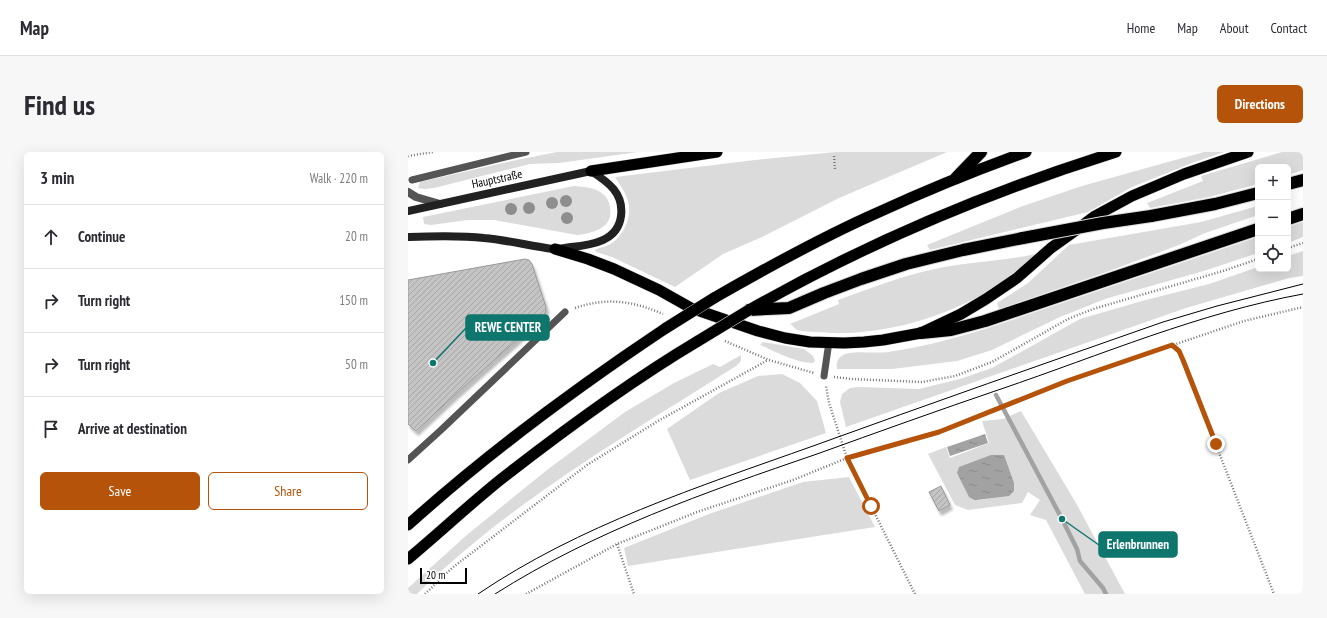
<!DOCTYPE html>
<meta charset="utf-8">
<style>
body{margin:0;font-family:"PT Sans Narrow",sans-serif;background:#f7f7f7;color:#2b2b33}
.controls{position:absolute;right:12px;top:12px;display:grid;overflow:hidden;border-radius:6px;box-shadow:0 4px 16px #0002}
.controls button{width:36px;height:36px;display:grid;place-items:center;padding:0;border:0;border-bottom:1px solid #e1e1e2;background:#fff;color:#2b2b33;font:20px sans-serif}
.scale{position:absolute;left:12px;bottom:10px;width:47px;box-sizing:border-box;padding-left:4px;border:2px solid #000;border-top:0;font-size:11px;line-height:14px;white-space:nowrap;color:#000;-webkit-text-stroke:3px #fff;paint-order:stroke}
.stop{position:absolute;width:12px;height:12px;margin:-9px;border:3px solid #b45309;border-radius:50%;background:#fff}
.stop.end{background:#b45309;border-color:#fff;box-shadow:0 1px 4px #0008}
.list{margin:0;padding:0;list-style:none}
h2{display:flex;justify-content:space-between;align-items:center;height:52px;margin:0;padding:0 16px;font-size:17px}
h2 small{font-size:13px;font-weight:400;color:#7c7c81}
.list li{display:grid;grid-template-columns:26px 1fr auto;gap:12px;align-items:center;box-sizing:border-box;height:64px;padding:0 16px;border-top:1px solid #e1e1e2}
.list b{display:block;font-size:15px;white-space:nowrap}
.list em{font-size:13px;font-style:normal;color:#7c7c81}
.actions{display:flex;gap:8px;padding:12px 16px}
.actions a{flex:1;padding:9px 0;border:1px solid #b45309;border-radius:6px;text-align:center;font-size:14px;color:#b45309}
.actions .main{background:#b45309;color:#fff}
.icon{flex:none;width:22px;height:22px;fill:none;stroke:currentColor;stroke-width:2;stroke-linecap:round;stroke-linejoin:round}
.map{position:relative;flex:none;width:895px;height:442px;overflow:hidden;border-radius:6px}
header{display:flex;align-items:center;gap:24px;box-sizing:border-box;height:56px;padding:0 20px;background:#fff;border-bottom:1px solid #e1e1e2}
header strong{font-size:19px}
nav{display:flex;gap:22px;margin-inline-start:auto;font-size:14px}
.intro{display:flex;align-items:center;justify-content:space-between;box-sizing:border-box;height:96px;padding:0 24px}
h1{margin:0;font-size:28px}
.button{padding:10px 18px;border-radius:6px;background:#b45309;color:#fff;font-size:14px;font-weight:700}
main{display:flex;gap:24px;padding:0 24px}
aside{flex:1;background:#fff;border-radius:6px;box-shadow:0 4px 16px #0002}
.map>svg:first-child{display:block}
</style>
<header>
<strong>Map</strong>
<nav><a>Home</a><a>Map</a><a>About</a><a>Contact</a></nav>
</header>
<div class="intro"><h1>Find us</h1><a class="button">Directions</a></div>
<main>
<aside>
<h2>3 min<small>Walk · 220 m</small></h2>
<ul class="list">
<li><svg class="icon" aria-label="ahead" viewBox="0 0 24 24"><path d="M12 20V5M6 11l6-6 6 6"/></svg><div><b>Continue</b></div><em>20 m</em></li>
<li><svg class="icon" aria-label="right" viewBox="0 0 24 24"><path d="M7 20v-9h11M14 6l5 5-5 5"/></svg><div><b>Turn right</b></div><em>150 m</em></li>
<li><svg class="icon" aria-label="right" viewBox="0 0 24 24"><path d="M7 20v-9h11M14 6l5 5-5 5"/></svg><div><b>Turn right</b></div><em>50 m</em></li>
<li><svg class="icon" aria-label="arrive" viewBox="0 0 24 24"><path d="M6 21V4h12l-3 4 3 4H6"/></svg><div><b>Arrive at destination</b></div></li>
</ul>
<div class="actions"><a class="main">Save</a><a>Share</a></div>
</aside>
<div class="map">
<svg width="895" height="442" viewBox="0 0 895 442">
<defs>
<pattern id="water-ripples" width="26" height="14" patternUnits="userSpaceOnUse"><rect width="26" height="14" fill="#a2a2a2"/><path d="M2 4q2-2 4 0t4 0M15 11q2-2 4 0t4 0" fill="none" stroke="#8a8a8a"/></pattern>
<pattern id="building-hatch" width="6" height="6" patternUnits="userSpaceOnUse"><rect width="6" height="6" fill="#c4c4c4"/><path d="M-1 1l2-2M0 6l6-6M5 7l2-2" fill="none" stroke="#a7a7a7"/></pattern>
<filter id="shadow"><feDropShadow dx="2.5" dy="4.5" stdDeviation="1" flood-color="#0004"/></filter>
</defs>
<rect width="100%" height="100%" fill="#fff"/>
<!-- green -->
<g fill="#dbdbdb">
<polygon points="149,0 230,0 151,11 122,12 26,36 16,37 10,36 12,30 99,10"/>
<path d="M428 0H539L431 46 354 85 315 102 267 135 204 105 188 100 187 98C192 95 199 95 204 91 209 88 213 82 216 77 227 56 219 43 207 25L347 8Z"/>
<polygon points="796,0 816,0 784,11 724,35 680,60 522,98 519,93 615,54 674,34"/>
<polygon points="874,0 895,0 895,18 880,23 880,15 850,15 850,32 801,45 742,56 739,51 795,29 793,24"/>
<path d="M166 34C176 35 187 35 195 42 199 45 201 50 202 55 206 76 185 81 169 83L86 68H60L23 73 16 72 15 65Z"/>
<polygon points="850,54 850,63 797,81 771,93 704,118 591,157 589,151 620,131 661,93 793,70"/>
<polygon points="895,70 895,85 880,91 880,75"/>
<path d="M850 85V101L799 118 697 147 652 165 584 198 549 209 484 217H429C428 210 430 205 437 202 450 198 466 202 480 200 514 195 544 187 577 177Z"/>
<polygon points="895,99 895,124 881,126 778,156 438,275 432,250 434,242 442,236 451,235 511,237 552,227 584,216 672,167 734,149 801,132 850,115 850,117 880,117 880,104"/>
<path d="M628 102C617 111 607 122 595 130 545 163 482 183 422 181 415 180 395 180 389 178 387 177 384 173 382 172L431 152 430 148C463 136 496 123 531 116 563 110 596 109 628 102Z"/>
<path d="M355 190 396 197 405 204 407 209 405 211C387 211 369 200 352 193Z"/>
<path d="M333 203V209L328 214C218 284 102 350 9 442H0V436L60 382 139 318 217 260 266 231 305 212 312 215Z"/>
<polygon points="374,222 392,231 409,249 418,281 282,328 259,277 311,241 350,224"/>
<polygon points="613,259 668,351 717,442 677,442 638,368 622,363 632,348 620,340 614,351 560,358 547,353 520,302 538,295 542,306 581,291 574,269 595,267"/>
<polygon points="441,325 467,375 220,414 216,396 301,362 395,330"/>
</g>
<!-- water -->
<g fill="url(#water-ripples)">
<polygon points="577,282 580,291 542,304 539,295"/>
<polygon points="583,303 596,303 606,331 606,339 601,344 567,348 561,345 549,321 551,315"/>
</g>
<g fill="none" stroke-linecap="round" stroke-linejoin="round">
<!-- stream -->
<polyline stroke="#a2a2a2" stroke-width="4.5" points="588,243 654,367 669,397 672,409 695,436 698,442"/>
</g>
<!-- building -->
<g fill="url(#building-hatch)" stroke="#989898" filter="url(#shadow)">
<polygon points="117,107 121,108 124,112 138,155 138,158 136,164 49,241 8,279 0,272 0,128"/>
<polygon points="533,334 542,353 531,359 521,340"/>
</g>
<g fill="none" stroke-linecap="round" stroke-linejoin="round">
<defs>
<g id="trunk">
<polyline points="183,19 309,0"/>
<polyline points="147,97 180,107 206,117 251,138 283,156 350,179 377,186 402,190 436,191 456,190 475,188 513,181 553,162 578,147 609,126 643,96 671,76 687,64 724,44 776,22 840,0"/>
<path d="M306 146C360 115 414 85 471 60 519 38 568 18 618 0"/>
<path d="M341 158C457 92 580 40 708 0"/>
<path d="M0 373C81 300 168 236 258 176"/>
<path d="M0 407C31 381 61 353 92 328 156 278 221 230 290 189"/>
</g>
<g id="motorway">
<polyline points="548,26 573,0"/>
<polyline points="880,32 895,28"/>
<polyline points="743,64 807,52 850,41"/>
<polyline points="880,67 895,62"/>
<polyline points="341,158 381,156 416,141 453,127 498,112 555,98 615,86"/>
<polyline points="513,181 543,178 577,169 850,77"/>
</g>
</defs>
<!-- trunk casing -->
<use href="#trunk" stroke="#dbdbdb" stroke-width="12"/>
<!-- motorway casing -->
<use href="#motorway" stroke="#dbdbdb" stroke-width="14"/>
<!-- path -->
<g stroke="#767676" stroke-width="2.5" stroke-dasharray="1 2" stroke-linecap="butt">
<polyline points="0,4 25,0"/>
<polyline points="426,4 427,17"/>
<polyline points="880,96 895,91"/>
<path d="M167 156C199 145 225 149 255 162"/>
<polyline points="317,189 361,208 406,221"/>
<polyline points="765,193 771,199 775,208 866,442"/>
<polyline points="426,225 444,227 514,230 547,224 584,210 660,167 685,157 815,119 850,107"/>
<polyline points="209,392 226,442"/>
<polyline points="17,442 44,416 179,313 250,269 360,208"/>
<polyline points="118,442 209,392 289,360 385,328 439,306 421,251 418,234"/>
<polyline points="507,442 439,306 531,280 659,229 836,169 895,155"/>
</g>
<!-- service -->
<g stroke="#545454" stroke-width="7">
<polyline points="4,28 118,0"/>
<polyline points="416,224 421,190"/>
<polyline points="0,308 33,278 157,160"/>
</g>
<!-- minor -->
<polyline stroke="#545454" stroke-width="8" points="0,40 8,45 32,52"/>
<!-- secondary -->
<path stroke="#212121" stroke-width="8" d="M0 59 183 19C200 30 216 41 213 64 210 89 184 93 163 95 158 96 151 97 145 97 122 94 99 88 76 86 51 83 26 84 0 85"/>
<!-- trunk -->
<use href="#trunk" stroke="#000" stroke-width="11"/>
<!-- motorway -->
<use href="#motorway" stroke="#000" stroke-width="12"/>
<!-- tram -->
<g stroke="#000" stroke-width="1">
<path d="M70 442C172 373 290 335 405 294 521 252 638 211 755 170L809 154 895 132"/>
<path d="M87 442C186 379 298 340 409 302 470 280 531 258 593 237 693 203 791 161 895 142"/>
</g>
<defs>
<g id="trunk-bridge">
<polyline points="258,176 306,146"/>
<polyline points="290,189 341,158"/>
</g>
<polyline id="motorway-bridge" points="615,86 695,71 743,64"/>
</defs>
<!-- trunk-bridge casing -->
<use href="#trunk-bridge" stroke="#dbdbdb" stroke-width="12" stroke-linecap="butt"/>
<!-- motorway-bridge casing -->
<use href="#motorway-bridge" stroke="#dbdbdb" stroke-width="14" stroke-linecap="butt"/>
<!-- trunk-bridge -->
<use href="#trunk-bridge" stroke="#000" stroke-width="11"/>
<!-- motorway-bridge -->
<use href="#motorway-bridge" stroke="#000" stroke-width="12"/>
</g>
<!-- trees -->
<g fill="#8e8e8e">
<circle cx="158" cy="49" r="6"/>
<circle cx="144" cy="51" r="6"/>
<circle cx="121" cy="56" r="6"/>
<circle cx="103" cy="57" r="6"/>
<circle cx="159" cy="66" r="6"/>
</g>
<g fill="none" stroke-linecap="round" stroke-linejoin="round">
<!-- route -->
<polyline stroke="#b45309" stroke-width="5" points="463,354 439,306 531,280 659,229 764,193 771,199 775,208 808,292"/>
</g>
<g text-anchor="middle" stroke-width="3" stroke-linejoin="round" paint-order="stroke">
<!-- street labels -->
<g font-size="12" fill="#000" stroke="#fff">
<text transform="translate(89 27) rotate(-12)" y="4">Hauptstraße</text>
</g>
</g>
<!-- callouts -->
<path fill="none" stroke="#0f766e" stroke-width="1.5" d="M25 211L58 176M654 367L691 393"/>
<g fill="#0f766e" stroke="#fff" stroke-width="1.5">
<circle cx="25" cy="211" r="4"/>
<circle cx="654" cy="367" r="4"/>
</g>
<g fill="#0f766e" stroke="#0f766e" stroke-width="1.5">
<rect x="58" y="163" width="83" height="25" rx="4"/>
<rect x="691" y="380" width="78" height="25" rx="4"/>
</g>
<g font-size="13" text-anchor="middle" font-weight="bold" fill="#fff">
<text x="100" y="180">REWE CENTER</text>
<text x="730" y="397">Erlenbrunnen</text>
</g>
</svg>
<div class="controls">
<button>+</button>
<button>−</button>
<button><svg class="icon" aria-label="locate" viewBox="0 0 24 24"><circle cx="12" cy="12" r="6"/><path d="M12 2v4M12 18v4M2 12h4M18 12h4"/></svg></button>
</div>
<div class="scale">20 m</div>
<div class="stop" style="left:463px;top:354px"></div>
<div class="stop end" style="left:808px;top:292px"></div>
</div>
</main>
